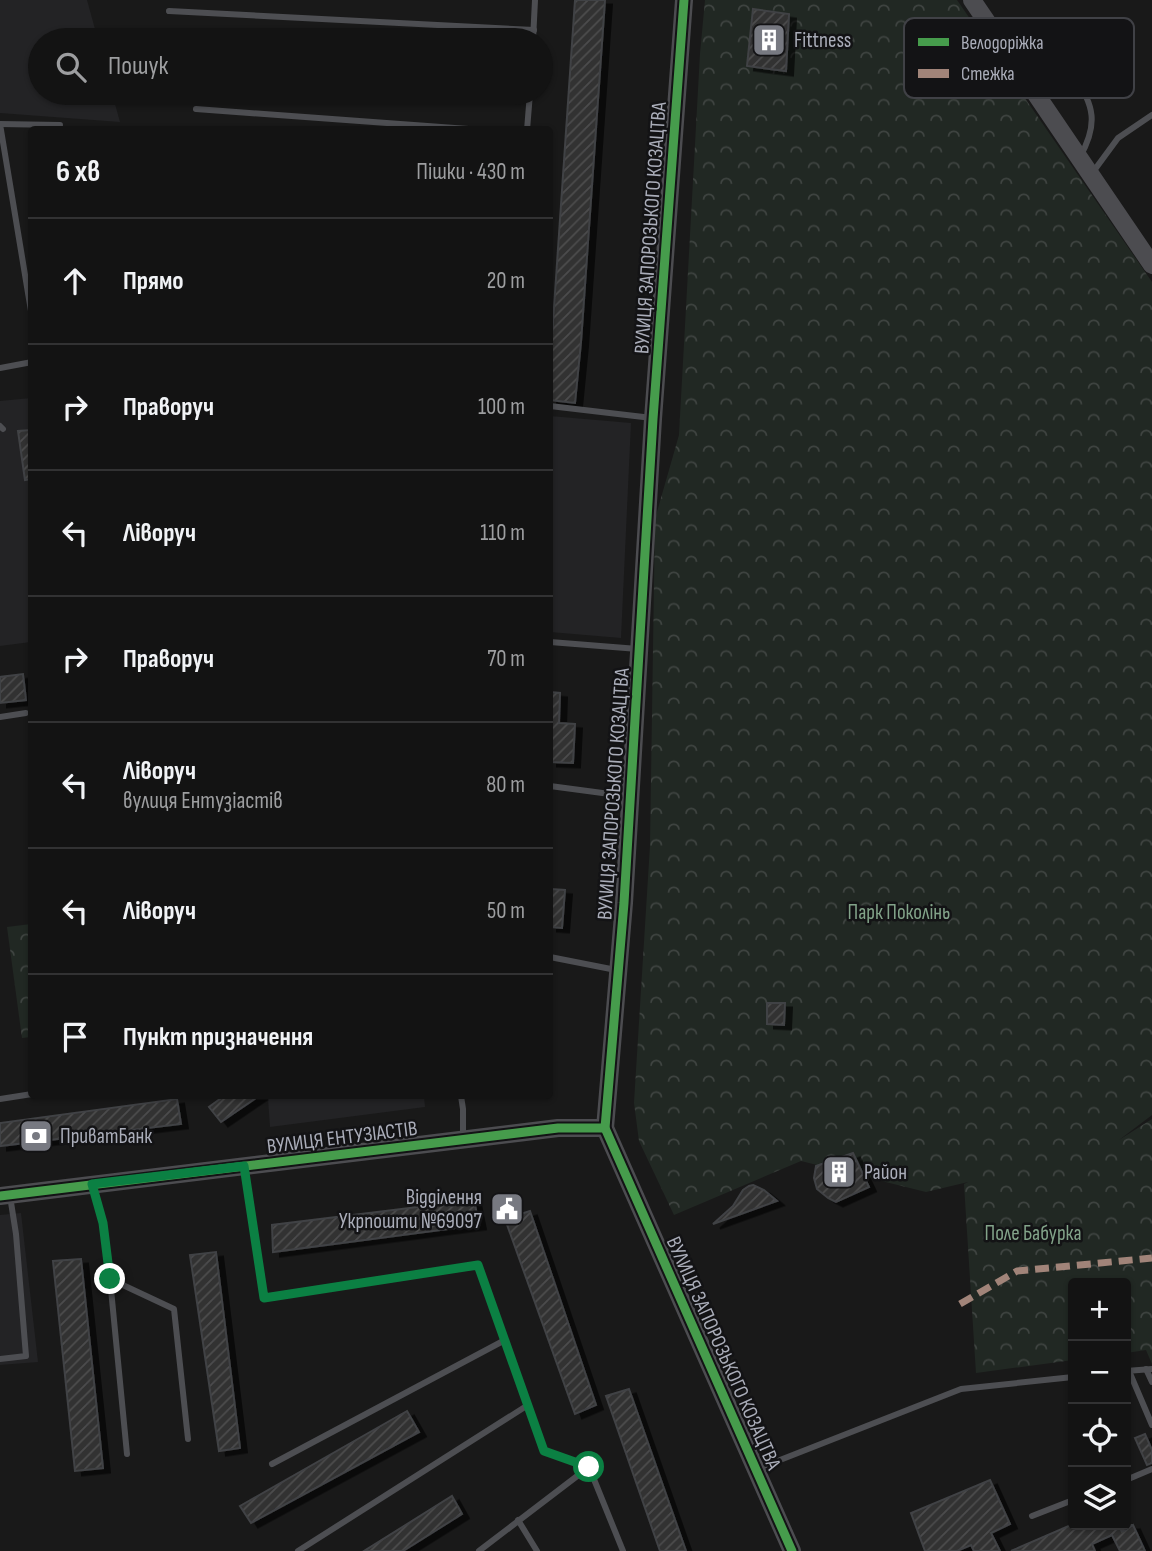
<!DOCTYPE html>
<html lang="uk">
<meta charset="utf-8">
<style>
body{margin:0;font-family:"Sofia Sans Condensed",sans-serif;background:#1c1c1c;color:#f1f3f6}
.controls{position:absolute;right:21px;bottom:21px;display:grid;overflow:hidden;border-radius:7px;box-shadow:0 2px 5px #0004}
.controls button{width:63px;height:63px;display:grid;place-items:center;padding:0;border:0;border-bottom:2px solid #323233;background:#131313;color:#f1f3f6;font:35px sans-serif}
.stop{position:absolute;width:21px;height:21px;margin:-16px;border:5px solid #0b8043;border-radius:50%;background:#fff}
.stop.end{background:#0b8043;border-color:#fff;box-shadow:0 2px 7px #0008}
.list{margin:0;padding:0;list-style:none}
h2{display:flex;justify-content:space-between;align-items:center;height:91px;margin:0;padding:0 28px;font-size:30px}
h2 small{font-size:23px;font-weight:400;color:#9d9ea0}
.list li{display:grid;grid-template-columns:46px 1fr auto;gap:21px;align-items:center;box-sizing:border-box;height:126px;padding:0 28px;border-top:2px solid #323233}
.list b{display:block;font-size:26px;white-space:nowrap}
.list p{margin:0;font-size:23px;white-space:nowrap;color:#9d9ea0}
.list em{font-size:23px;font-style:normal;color:#9d9ea0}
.icon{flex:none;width:38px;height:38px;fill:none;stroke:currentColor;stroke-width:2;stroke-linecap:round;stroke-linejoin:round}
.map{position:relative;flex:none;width:1152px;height:1551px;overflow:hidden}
.search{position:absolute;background:#131313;box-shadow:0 2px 5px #0004;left:28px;top:28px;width:525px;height:77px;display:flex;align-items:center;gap:18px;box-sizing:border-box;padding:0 24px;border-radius:38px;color:#9d9ea0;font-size:26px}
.panel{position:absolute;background:#131313;box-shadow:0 2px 5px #0004;left:28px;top:126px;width:525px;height:973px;border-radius:7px}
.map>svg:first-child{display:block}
</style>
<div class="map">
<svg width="1152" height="1551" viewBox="0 0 1152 1551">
<defs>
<pattern id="forest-crowns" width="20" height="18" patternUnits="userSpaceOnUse" patternTransform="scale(1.75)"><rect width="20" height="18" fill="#212823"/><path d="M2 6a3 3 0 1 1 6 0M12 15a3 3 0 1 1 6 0" fill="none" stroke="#3f4441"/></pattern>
<pattern id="building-hatch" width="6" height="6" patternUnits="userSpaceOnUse" patternTransform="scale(1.75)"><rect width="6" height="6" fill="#313131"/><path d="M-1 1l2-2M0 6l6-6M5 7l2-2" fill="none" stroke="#4c4c4d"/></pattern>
<filter id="shadow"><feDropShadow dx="7" dy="4.5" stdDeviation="0" flood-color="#0009"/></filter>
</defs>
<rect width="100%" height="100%" fill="#191919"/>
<!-- built -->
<g fill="#232325">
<polygon points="0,0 87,0 98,40 40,40 40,93 112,93 120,122 0,113"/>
<polygon points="31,398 31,642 0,646 0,401"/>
<polygon points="550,416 631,423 621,638 550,632"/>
<polygon points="274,1096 424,1096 425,1107 270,1127 268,1099"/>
<polygon points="21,1213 38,1362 0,1365 0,1215"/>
</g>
<!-- forest -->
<g fill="url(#forest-crowns)">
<polygon points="705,0 957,0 1152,282 1152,1115 1119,1140 1152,1119 1152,1364 1146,1350 1126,1353 1126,1283 1073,1283 1073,1360 976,1373 964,1184 968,1182 926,1192 801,1161 674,1215 639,1141 634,1103 650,846 655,519 679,435 700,54"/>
<polygon points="31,924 31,1037 22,1038 7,927"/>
</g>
<!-- building -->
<g fill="url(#building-hatch)" stroke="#414245" stroke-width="2" filter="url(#shadow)">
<polygon points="575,0 605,0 581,342 575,403 550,400 550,366"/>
<polygon points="753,9 789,14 786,71 747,66"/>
<polygon points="32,430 32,479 25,480 18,431"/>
<polygon points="23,674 26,700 0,703 0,677"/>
<polygon points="550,692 560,693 559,723 575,724 573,763 550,762"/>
<polygon points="550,889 565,890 562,928 550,927"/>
<polygon points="767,1003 785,1003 784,1025 767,1024"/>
<polygon points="224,1096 259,1096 221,1122 209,1107"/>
<polygon points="177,1099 181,1124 0,1146 0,1123"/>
<polygon points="853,1153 869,1187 836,1202 828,1198 817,1189 814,1178 816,1166"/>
<polygon points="753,1185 764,1190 777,1201 713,1224 733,1206 743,1190 749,1186"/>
<polygon points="474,1200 479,1225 273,1252 272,1225"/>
<polygon points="530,1211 596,1405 575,1414 505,1219"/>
<polygon points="216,1252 240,1448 219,1451 190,1255"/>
<polygon points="81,1259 103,1468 75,1471 53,1261"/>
<polygon points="629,1389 686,1551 660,1551 606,1396"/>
<polygon points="407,1411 419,1432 251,1523 240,1506"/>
<polygon points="1145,1434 1152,1450 1152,1463 1147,1465 1135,1438"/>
<polygon points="990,1480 1010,1524 991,1533 1000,1551 974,1551 971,1545 957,1551 925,1551 911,1513"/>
<polygon points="452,1496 462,1514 403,1551 364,1551"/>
<polygon points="1071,1525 1133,1525 1121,1530 1122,1532 1133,1525 1145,1551 1120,1551 1112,1535 1092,1544 1095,1551 1011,1551"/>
</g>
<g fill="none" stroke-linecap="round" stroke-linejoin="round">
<!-- lane -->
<g stroke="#4d4e52" stroke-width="6">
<polyline points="169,11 534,30"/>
<polyline points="533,40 535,0"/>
<path d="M1006 45C1018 47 1045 48 1055 54 1062 59 1068 69 1073 75 1095 105 1098 125 1080 157"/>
<polyline points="196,109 482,130"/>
<polyline points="0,124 32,317"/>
<polyline points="0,124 60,125"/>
<polyline points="527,130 530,93"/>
<polyline points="1093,172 1118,138 1152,115"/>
<polyline points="0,368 32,362"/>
<polyline points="550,406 652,418"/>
<polyline points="0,426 3,429"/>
<polyline points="550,642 638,649"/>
<polyline points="0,717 26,713"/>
<polyline points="550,786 610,794"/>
<polyline points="550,957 616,970"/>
<polyline points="461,1096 463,1109 463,1139"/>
<polyline points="0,1099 32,1094"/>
<polyline points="245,1168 264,1298 478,1265 544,1451 589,1467 623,1551"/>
<polyline points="92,1186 103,1223 110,1279 174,1309 188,1439"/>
<polyline points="110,1279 127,1454"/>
<polyline points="0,1359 26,1356 16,1234 10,1196"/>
<polyline points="1146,1369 1152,1382"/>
<polyline points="1126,1371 1152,1369"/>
<polyline points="1129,1371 1152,1425"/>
<polyline points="272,1464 505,1340"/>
<polyline points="758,1468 780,1460 961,1389 1073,1377"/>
<polyline points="1126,1480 1152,1469"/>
<polyline points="1032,1516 1073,1500"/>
<polyline points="518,1520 537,1551"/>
<polyline points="298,1551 528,1405"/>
<polyline points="479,1551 589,1467"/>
</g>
<!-- secondary -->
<g stroke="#4c4c50" stroke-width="18">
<polyline points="684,0 653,419 624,903 605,1128 792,1551"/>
<polyline points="972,0 1152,265"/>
<polyline points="0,1196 558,1128 605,1128"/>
</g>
<!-- quiet -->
<polyline stroke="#a18479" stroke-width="7" stroke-dasharray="14 7" stroke-linecap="butt" points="960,1304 1017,1271 1152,1258"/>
<defs>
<g id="cycleway">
<polyline points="684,0 653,419 624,903 605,1128 792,1551"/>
<polyline points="0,1196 558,1128 605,1128"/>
</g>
</defs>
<!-- cycleway casing -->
<use href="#cycleway" stroke="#131315" stroke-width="13"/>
<!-- cycleway -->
<use href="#cycleway" stroke="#469c4c" stroke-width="9"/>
</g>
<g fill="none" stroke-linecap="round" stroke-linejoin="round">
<!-- route -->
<polyline stroke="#0b8043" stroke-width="9" points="110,1279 103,1223 92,1184 244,1166 264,1298 478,1265 544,1451 589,1467"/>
</g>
<!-- icons -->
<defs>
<symbol id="building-square" viewBox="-11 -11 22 22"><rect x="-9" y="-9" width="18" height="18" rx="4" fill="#777981" stroke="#131315"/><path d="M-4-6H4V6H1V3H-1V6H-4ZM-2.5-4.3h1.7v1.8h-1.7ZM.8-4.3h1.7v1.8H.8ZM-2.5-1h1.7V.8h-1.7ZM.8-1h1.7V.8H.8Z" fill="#fff"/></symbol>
<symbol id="bank-square" viewBox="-11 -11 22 22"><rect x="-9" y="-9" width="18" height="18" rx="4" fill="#777981" stroke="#131315"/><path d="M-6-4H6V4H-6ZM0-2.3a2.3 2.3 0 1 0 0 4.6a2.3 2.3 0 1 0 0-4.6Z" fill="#fff"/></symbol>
<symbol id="civic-square" viewBox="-11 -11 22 22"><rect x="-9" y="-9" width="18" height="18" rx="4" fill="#777981" stroke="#131315"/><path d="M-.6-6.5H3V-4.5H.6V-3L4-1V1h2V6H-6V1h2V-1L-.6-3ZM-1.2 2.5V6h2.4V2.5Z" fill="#fff"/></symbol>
</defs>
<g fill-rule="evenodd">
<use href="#building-square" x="750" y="21" width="38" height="38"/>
<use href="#bank-square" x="17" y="1117" width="38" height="38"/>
<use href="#building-square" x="820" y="1153" width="38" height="38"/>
<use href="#civic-square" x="488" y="1190" width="38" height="38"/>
</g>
<g text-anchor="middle" stroke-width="5" stroke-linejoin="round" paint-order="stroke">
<!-- poi labels -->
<g font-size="21" fill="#aaadb9" stroke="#131315" text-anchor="start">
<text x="794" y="47">Fittness</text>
<text x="60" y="1143">ПриватБанк</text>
<text x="864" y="1179">Район</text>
<text x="482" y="1204" text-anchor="end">Відділення<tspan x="482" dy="24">Укрпошти №69097</tspan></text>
</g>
<!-- street labels -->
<g font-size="21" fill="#aaadb9" stroke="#131315">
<text transform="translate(650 228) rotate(-86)" y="7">ВУЛИЦЯ ЗАПОРОЗЬКОГО КОЗАЦТВА</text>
<text transform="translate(613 794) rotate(-86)" y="7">ВУЛИЦЯ ЗАПОРОЗЬКОГО КОЗАЦТВА</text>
<text transform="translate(342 1137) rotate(-7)" y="7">ВУЛИЦЯ ЕНТУЗІАСТІВ</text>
<text transform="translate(724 1353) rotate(66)" y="7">ВУЛИЦЯ ЗАПОРОЗЬКОГО КОЗАЦТВА</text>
</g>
<!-- park labels -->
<g font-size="21" fill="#82a389" stroke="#131315">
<text x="899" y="919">Парк Поколінь</text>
<text x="1033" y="1240">Поле Бабурка</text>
</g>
</g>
<!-- legend -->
<rect x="904" y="18" width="230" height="80" rx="10" fill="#131315" stroke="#404146" stroke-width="2"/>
<rect x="918" y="38" width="31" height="8" fill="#469c4c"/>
<rect x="918" y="69" width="31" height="9" fill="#a18479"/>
<g font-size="19" fill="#aaadb9">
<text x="961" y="49">Велодоріжка</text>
<text x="961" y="80">Стежка</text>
</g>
</svg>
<div class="controls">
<button>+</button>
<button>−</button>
<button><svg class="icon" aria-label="locate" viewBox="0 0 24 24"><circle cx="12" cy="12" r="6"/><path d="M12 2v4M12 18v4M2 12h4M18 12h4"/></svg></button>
<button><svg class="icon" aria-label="layers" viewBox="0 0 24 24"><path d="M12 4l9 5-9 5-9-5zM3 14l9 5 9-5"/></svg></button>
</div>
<div class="stop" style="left:589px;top:1467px"></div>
<div class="stop end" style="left:110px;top:1279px"></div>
<div class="search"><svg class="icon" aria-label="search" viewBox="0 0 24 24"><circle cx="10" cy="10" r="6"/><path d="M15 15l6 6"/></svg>Пошук</div>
<section class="panel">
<h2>6 хв<small>Пішки · 430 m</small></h2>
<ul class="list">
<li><svg class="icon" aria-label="ahead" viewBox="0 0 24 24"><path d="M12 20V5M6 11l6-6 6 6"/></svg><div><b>Прямо</b></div><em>20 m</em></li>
<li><svg class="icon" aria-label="right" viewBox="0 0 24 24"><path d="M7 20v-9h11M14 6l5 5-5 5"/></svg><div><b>Праворуч</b></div><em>100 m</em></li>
<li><svg class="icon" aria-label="left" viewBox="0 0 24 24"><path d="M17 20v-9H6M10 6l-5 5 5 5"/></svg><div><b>Ліворуч</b></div><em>110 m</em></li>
<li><svg class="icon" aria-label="right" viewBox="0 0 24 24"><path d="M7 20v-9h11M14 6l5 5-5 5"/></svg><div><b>Праворуч</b></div><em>70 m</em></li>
<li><svg class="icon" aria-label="left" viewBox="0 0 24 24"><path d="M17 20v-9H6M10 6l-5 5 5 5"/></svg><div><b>Ліворуч</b><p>вулиця Ентузіастів</p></div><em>80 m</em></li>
<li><svg class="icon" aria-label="left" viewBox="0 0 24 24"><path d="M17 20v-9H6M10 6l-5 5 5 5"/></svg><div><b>Ліворуч</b></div><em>50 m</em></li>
<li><svg class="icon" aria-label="arrive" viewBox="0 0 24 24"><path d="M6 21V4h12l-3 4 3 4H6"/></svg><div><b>Пункт призначення</b></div></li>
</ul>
</section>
</div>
